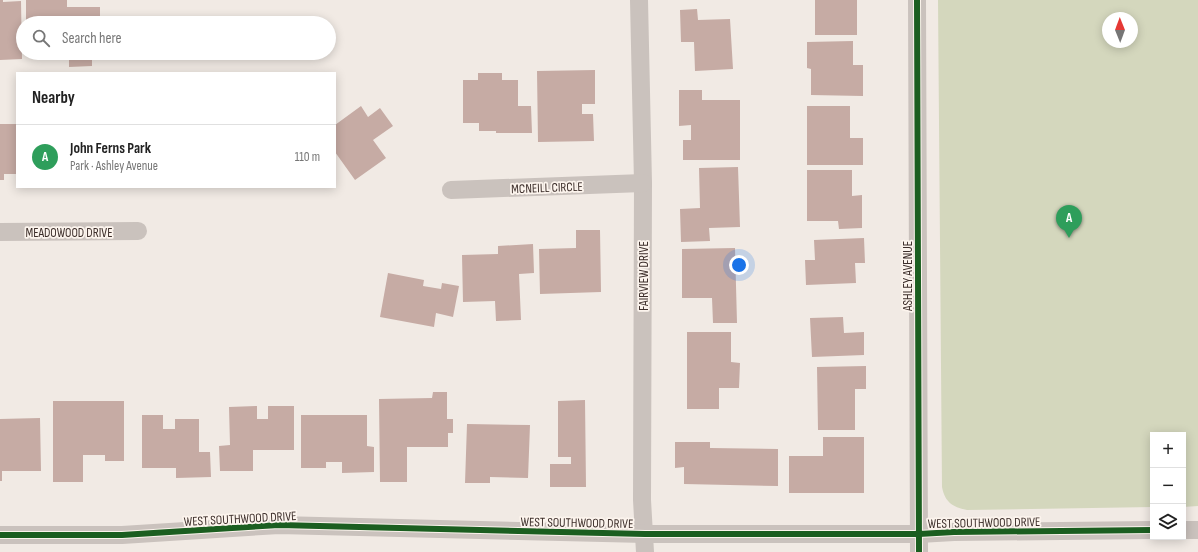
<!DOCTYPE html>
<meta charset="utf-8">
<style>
body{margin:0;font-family:"Sofia Sans Condensed",sans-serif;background:#f2f2f2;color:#222}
.controls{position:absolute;right:12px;bottom:12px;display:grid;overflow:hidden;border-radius:0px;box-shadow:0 2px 10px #0003}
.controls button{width:36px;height:36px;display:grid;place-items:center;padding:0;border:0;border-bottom:1px solid #e0e0e0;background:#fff;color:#222;font:20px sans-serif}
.compass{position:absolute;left:1102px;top:12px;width:36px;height:36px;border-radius:50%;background:#fff;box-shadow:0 2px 10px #0003;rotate:359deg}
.you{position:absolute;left:739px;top:265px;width:14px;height:14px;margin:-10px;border:3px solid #fff;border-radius:50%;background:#1a73e8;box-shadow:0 0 0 6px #1a73e833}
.badge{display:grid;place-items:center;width:26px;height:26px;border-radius:50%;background:#7b706b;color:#fff;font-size:13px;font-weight:700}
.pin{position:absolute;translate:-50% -33px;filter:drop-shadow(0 1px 2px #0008)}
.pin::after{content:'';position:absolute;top:21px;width:14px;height:12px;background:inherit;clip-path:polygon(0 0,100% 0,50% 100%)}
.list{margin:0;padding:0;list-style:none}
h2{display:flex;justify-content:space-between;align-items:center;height:52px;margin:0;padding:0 16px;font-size:17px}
h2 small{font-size:13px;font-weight:400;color:#767676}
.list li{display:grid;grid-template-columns:26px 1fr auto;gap:12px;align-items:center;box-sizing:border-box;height:64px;padding:0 16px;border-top:1px solid #e0e0e0}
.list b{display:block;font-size:15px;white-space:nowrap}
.list p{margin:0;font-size:13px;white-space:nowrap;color:#767676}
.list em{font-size:13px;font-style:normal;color:#767676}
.icon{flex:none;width:22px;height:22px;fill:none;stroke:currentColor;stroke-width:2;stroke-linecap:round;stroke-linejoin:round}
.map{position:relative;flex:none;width:1198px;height:552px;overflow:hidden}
.search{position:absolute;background:#fff;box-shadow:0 2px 10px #0003;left:16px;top:16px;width:320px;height:44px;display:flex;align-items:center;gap:10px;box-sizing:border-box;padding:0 14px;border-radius:22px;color:#767676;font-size:15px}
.panel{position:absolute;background:#fff;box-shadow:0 2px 10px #0003;left:16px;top:72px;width:320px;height:116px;border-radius:0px}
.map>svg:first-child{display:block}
</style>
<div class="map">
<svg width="1198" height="552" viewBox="0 0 1198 552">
<rect width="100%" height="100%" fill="#f1eae4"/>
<!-- green -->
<path fill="#d4d7bd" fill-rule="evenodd" d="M938 0H1198V506L1183 507V435H1153V507L967 510C952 507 945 502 942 487ZM1108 18H1132V42H1108Z"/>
<!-- building -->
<g fill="#c6aba4">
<polygon points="0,0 3,0 3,2 21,1 22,59 0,60"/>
<polygon points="26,0 67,0 67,7 100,7 100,23 26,23"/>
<rect x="815" y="0" width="42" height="35"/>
<polygon points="697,9 698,20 730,19 733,69 695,71 694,42 681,42 680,10"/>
<polygon points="853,41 853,65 863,65 863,96 811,95 811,69 807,68 807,42"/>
<polygon points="69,53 92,53 92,66 69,67"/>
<polygon points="595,70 595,104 582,104 582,114 593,114 594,141 538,142 537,71"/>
<polygon points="478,73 502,73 502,80 518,80 518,106 531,106 532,133 496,133 496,131 479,131 479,123 463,123 463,80 478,80"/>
<polygon points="679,90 702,90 702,100 740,100 740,160 683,160 683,140 691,140 691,125 679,126"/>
<polygon points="361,106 368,117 380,108 393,126 373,140 386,158 355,180 335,152 335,125"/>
<polygon points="807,106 850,106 850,138 863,138 863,165 807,165"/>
<polygon points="0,124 17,124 17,174 4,174 4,180 0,180"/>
<polygon points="738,167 740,227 709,228 710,241 681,242 680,209 700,208 699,168"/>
<polygon points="807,170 852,170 852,196 862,195 862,228 839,229 838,221 807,221"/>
<polygon points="576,230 600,230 601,292 540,294 539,249 576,248"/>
<polygon points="864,238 865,263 855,263 856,283 806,285 805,260 815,260 814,240"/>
<polygon points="533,244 534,273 519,274 521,320 496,321 495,301 463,302 462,255 498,254 498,246"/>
<polygon points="735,248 737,323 713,323 712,298 682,298 682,249"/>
<polygon points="388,273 424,280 423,286 441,289 442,283 459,286 453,317 436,313 434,327 380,317"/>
<polygon points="843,317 844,333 864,332 864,355 812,357 810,318"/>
<polygon points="687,332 731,332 731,362 740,363 739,388 719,388 719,409 687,409"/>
<polygon points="866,366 866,389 855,389 855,430 818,430 817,367"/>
<polygon points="433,392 447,392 447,419 453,419 453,433 448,433 448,447 407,447 407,482 380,482 379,399 432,398"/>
<polygon points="585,400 586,487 550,487 550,464 571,464 571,457 558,457 558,401"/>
<polygon points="53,401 124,401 124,461 105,461 105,455 83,455 83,482 53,482"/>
<polygon points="257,406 257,419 268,419 268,406 294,406 294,450 253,450 253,471 220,471 219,446 230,445 229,407"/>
<polygon points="142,415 163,415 163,429 175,429 175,419 199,419 199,452 210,452 211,477 176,478 176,468 142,468"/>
<polygon points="301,415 367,415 367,446 374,447 374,472 342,473 342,462 326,462 326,468 301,468"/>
<polygon points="40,418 41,471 2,471 2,481 0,481 0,419"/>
<polygon points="467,424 530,425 528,478 490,477 490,483 465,483"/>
<polygon points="823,437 864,437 864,493 789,493 789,456 823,456"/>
<polygon points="675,442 710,442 710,448 778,449 778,486 684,484 684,467 675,468"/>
</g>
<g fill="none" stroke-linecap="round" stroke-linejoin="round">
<!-- minor -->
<g stroke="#cac2bd" stroke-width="18">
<polyline points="639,0 643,183 642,500 645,552"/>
<polyline points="917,0 919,552"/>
<polyline points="451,190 643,183"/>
<polyline points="0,232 138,231"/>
<polyline points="1183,530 1198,530"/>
<polyline points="0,535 122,535 279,525 645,534 919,534 954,532 1153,530"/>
</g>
<defs>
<g id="cycleway">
<polyline points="917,0 919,552"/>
<polyline points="0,535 122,535 279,525 645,534 919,534 954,532 1153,530"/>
</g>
</defs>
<!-- cycleway casing -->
<use href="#cycleway" stroke="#fcf4ed" stroke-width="8"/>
<!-- cycleway -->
<use href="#cycleway" stroke="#1b5e20" stroke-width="6"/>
</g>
<g text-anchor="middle" stroke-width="3.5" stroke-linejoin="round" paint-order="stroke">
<!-- street labels -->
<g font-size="13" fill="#3c2e2a" stroke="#fcf4ed">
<text transform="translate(547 187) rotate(-2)" y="5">MCNEILL CIRCLE</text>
<text x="69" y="237">MEADOWOOD DRIVE</text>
<text transform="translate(643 276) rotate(-90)" y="5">FAIRVIEW DRIVE</text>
<text transform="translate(907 276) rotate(-90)" y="5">ASHLEY AVENUE</text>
<text transform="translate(240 518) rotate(-3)" y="5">WEST SOUTHWOOD DRIVE</text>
<text transform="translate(577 522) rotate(1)" y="5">WEST SOUTHWOOD DRIVE</text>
<text transform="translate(984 522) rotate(-1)" y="5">WEST SOUTHWOOD DRIVE</text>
</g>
</g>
</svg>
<div class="controls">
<button>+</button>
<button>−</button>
<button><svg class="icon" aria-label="layers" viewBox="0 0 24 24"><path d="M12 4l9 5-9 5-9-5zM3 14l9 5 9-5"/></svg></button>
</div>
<svg class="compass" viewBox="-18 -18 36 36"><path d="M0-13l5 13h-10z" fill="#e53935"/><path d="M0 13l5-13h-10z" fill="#767676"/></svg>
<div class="you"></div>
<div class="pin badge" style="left:1069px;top:238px;background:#2e9e5b">A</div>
<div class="search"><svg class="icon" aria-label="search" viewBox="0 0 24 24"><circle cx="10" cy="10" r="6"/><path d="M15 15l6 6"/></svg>Search here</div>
<section class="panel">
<h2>Nearby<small></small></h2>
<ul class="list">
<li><span class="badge" style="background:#2e9e5b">A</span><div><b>John Ferns Park</b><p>Park · Ashley Avenue</p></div><em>110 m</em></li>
</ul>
</section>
</div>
